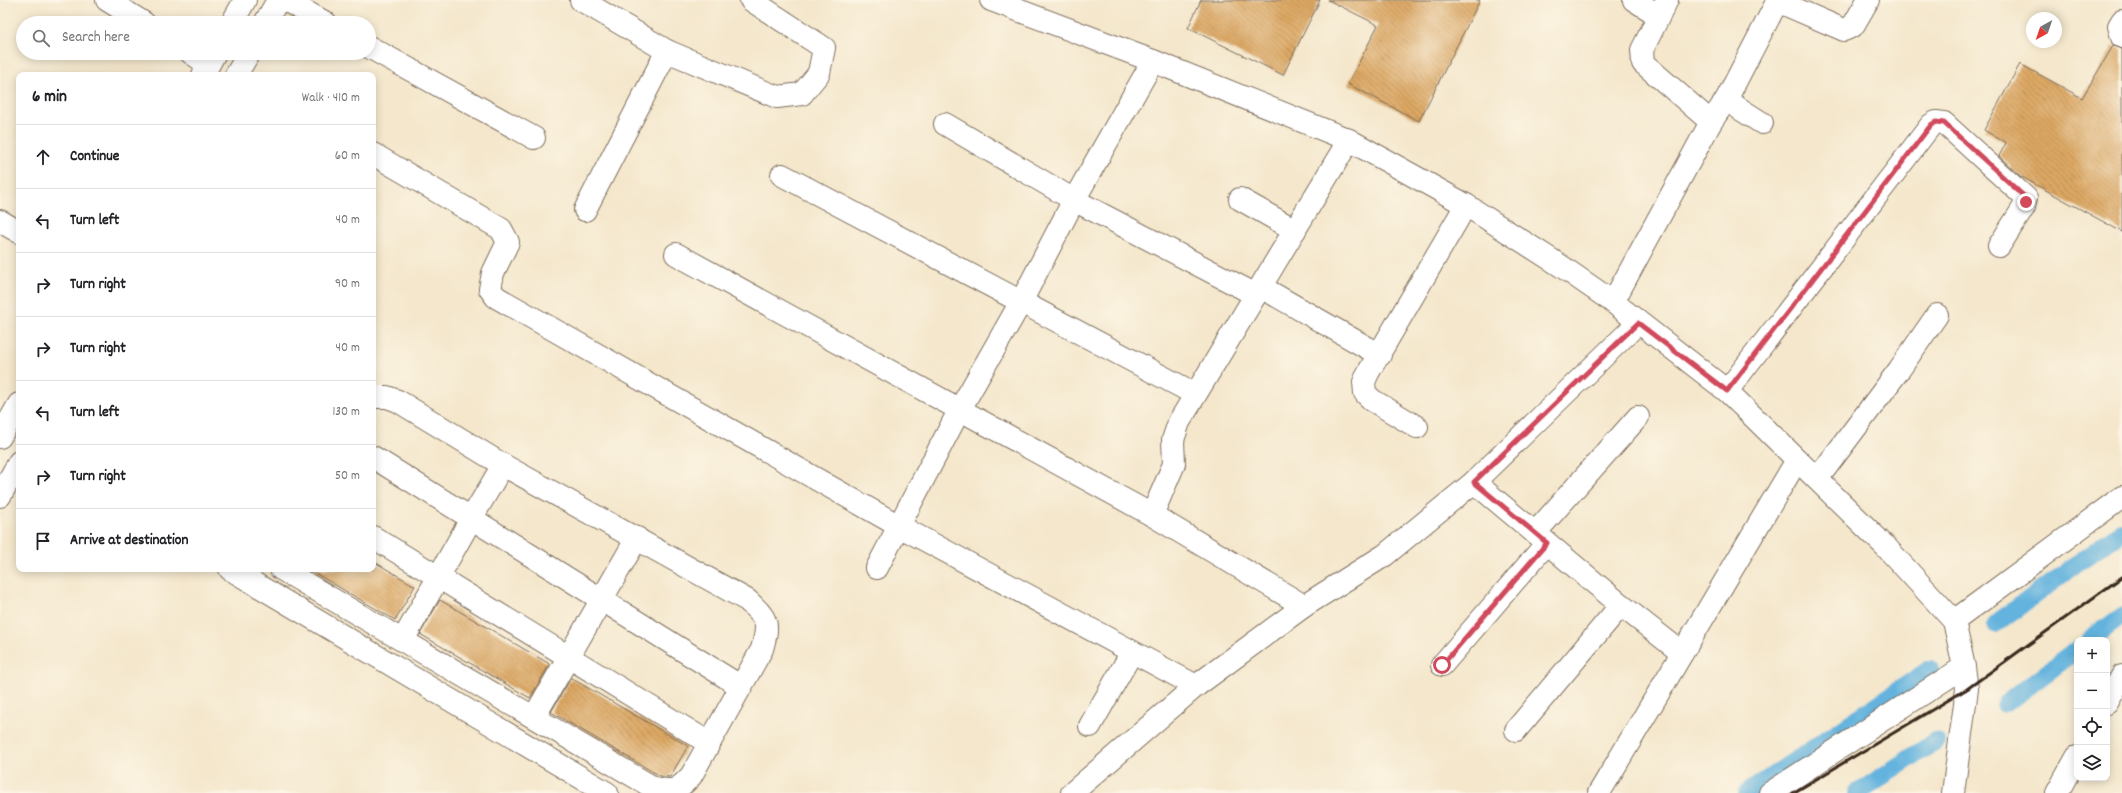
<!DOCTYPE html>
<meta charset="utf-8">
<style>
body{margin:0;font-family:Dekko,sans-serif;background:#f2f2f2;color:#202124}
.controls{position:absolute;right:12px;bottom:12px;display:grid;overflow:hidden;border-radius:8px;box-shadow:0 2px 10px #0003}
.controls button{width:36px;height:36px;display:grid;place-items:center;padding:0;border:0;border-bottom:1px solid #e0e0e0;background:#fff;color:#202124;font:20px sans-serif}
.compass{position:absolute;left:2026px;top:12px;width:36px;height:36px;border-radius:50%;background:#fff;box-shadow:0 2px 10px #0003;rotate:220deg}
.stop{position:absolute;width:12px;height:12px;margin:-9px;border:3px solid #d1495b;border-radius:50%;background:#fff}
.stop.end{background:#d1495b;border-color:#fff;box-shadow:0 1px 4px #0008}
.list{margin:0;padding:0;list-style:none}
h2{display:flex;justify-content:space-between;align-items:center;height:52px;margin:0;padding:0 16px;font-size:17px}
h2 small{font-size:13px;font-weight:400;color:#757577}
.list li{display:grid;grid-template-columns:26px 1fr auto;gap:12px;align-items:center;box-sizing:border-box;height:64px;padding:0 16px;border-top:1px solid #e0e0e0}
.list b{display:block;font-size:15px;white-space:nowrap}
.list em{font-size:13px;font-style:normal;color:#757577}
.icon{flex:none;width:22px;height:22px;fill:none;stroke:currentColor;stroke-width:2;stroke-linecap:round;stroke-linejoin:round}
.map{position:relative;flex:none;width:2122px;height:793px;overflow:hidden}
.search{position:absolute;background:#fff;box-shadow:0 2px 10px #0003;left:16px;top:16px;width:360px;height:44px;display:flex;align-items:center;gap:10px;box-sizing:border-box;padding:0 14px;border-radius:22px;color:#757577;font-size:15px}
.panel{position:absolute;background:#fff;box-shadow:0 2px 10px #0003;left:16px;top:72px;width:360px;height:500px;border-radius:8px}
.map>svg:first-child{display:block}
</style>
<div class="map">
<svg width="2122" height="793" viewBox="0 0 2122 793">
<defs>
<pattern id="building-back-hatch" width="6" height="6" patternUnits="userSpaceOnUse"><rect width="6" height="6" fill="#dca763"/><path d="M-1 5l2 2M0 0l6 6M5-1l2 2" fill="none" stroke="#b48851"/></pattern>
</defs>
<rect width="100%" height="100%" fill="#fcf5e5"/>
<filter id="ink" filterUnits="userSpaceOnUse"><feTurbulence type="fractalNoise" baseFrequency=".025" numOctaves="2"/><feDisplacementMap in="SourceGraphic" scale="8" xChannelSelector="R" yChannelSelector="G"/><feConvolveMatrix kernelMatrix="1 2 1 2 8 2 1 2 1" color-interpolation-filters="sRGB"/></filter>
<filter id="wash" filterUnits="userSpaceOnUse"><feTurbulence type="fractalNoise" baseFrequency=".012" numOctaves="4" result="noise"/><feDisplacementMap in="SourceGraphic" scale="16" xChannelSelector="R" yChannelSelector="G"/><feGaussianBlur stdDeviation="0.9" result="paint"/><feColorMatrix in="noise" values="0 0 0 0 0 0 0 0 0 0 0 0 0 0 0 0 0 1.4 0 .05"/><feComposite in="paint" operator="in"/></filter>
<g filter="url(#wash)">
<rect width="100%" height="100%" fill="#f4e7cc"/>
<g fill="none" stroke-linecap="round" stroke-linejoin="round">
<!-- canal -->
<g stroke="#63b3de" stroke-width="18">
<polyline points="1995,624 2122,531"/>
<polyline points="2090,640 2122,616"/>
<polyline points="2005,704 2077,650"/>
<polyline points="1747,793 1930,669"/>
<polyline points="1857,793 1936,741"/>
</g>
</g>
<g id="blocks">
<!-- building -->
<g fill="url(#building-back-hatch)">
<polygon points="1201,0 1320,0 1283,75 1188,28"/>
<polygon points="1328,0 1480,0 1419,121 1348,84 1378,25"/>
<polygon points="2113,46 2122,49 2122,232 2020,176 1999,156 2006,143 1984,130 2020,64 2082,98"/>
<polygon points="373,561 415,586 395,620 308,569 373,569"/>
<polygon points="440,600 548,663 549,665 530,698 420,634"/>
<polygon points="571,678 688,746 670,777 660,776 551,712"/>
</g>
</g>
</g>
<g filter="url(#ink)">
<use href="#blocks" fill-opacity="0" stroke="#7c6c5b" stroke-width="1"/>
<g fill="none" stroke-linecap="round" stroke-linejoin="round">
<defs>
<g id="minor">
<polyline points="107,0 144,23"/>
<polyline points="285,0 326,23"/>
<polyline points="581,0 667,51 777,97 802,94 819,73 824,48 751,0"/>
<polyline points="991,0 1153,61 1349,140 1466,205 1561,266 1613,302 1727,391 1886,547 1954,621 1964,667 1967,689 1953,793"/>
<polyline points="1634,0 1658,15"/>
<polyline points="1667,0 1642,50 1643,63 1711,122"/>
<polyline points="1777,1 1844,30 1853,26 1868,0"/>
<polyline points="2122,21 2119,26 2122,37"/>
<polyline points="369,47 534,138"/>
<polyline points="191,53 208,64"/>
<polyline points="1726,100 1762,123"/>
<polyline points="945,124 1074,200 1256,295"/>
<polyline points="373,154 501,229 508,242 493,273 490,289 496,297 899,526 1196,686"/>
<polyline points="782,175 1195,394"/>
<polyline points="1240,199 1295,230"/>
<polyline points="585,210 667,51"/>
<polyline points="0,221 19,232"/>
<polyline points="676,254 1152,515 1304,606"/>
<polyline points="1261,287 1380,355"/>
<polyline points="1613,302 1711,122 1726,100 1778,0"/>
<polyline points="1727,391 1931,125 1936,122 1944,123 2026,198 2024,207 1999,246"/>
<polyline points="1417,427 1372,400 1365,393 1364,382 1368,373 1466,205"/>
<polyline points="373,457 740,686"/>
<polyline points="1818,478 1899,370 1937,315"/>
<polyline points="1152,515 1174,464 1173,440 1179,422 1349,140"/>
<polyline points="1535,533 1638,417"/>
<polyline points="373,537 709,743"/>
<polyline points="1547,543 1621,605 1682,653"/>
<polyline points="877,568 960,409 1021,302 1074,200 1153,61"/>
<polyline points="230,569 607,793"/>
<path d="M281 569 654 788C674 792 677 791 691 776L762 649C770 621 767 619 747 600L503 465 398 401 387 397H373"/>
<polyline points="1954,621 2122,497"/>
<polyline points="403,640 471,519 503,465"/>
<polyline points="1442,665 1547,543 1474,482"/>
<polyline points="2107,703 2122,676"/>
<polyline points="534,717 637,538"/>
<polyline points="1090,726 1132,652"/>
<polyline points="1516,730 1621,605"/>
<polyline points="1072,793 1196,686 1304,606 1385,555 1474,482 1638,323"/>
<polyline points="1599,793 1797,460"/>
<polyline points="1770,793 1964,667"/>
<polyline points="2057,793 2077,757"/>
</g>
<g id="major">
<polyline points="232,23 245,0"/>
<polyline points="265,23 278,0"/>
<polyline points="203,75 215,53"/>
<polyline points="236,75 249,53"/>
<polyline points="0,437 19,404"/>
<polyline points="0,496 19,462"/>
</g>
</defs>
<!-- minor casing -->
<use href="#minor" stroke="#7c6c5b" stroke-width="24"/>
<!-- major casing -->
<use href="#major" stroke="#7c6c5b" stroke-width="24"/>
<!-- minor -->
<use href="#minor" stroke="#fff" stroke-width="22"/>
<!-- major -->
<use href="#major" stroke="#fff" stroke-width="22"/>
<!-- rail -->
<polyline stroke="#3b2a1e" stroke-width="3" points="1793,793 1967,689 2122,577"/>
</g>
</g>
<g fill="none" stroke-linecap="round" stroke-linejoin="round" filter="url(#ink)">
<!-- route -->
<polyline stroke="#d1495b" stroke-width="5" points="1442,665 1547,543 1474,482 1638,323 1727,391 1931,125 1936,122 1944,123 2026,198 2026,202"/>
</g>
</svg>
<div class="controls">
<button>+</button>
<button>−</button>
<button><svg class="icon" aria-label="locate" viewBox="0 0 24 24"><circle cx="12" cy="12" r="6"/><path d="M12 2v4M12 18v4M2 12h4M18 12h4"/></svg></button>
<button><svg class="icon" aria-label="layers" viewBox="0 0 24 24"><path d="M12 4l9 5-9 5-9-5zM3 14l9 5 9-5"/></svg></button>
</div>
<svg class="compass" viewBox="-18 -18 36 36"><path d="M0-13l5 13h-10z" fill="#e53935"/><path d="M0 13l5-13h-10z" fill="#757577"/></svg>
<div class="stop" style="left:1442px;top:665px"></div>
<div class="stop end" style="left:2026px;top:202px"></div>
<div class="search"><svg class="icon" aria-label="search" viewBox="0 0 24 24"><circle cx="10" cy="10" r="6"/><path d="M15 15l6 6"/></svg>Search here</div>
<section class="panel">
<h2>6 min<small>Walk · 410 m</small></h2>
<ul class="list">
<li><svg class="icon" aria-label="ahead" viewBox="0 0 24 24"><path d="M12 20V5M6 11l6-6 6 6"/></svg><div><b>Continue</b></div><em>60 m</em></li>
<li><svg class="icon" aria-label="left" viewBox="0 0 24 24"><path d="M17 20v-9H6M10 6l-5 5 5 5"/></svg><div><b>Turn left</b></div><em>40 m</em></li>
<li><svg class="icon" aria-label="right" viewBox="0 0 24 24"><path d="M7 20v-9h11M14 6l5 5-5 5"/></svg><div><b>Turn right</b></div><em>90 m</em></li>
<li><svg class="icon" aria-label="right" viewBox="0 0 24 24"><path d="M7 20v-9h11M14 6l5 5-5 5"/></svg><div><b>Turn right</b></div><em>40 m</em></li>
<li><svg class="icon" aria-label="left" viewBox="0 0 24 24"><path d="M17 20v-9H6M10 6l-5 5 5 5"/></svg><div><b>Turn left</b></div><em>130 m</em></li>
<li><svg class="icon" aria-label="right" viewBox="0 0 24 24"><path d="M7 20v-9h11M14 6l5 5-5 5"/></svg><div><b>Turn right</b></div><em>50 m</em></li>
<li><svg class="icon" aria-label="arrive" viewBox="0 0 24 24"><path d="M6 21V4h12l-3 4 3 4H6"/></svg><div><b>Arrive at destination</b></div></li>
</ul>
</section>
</div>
